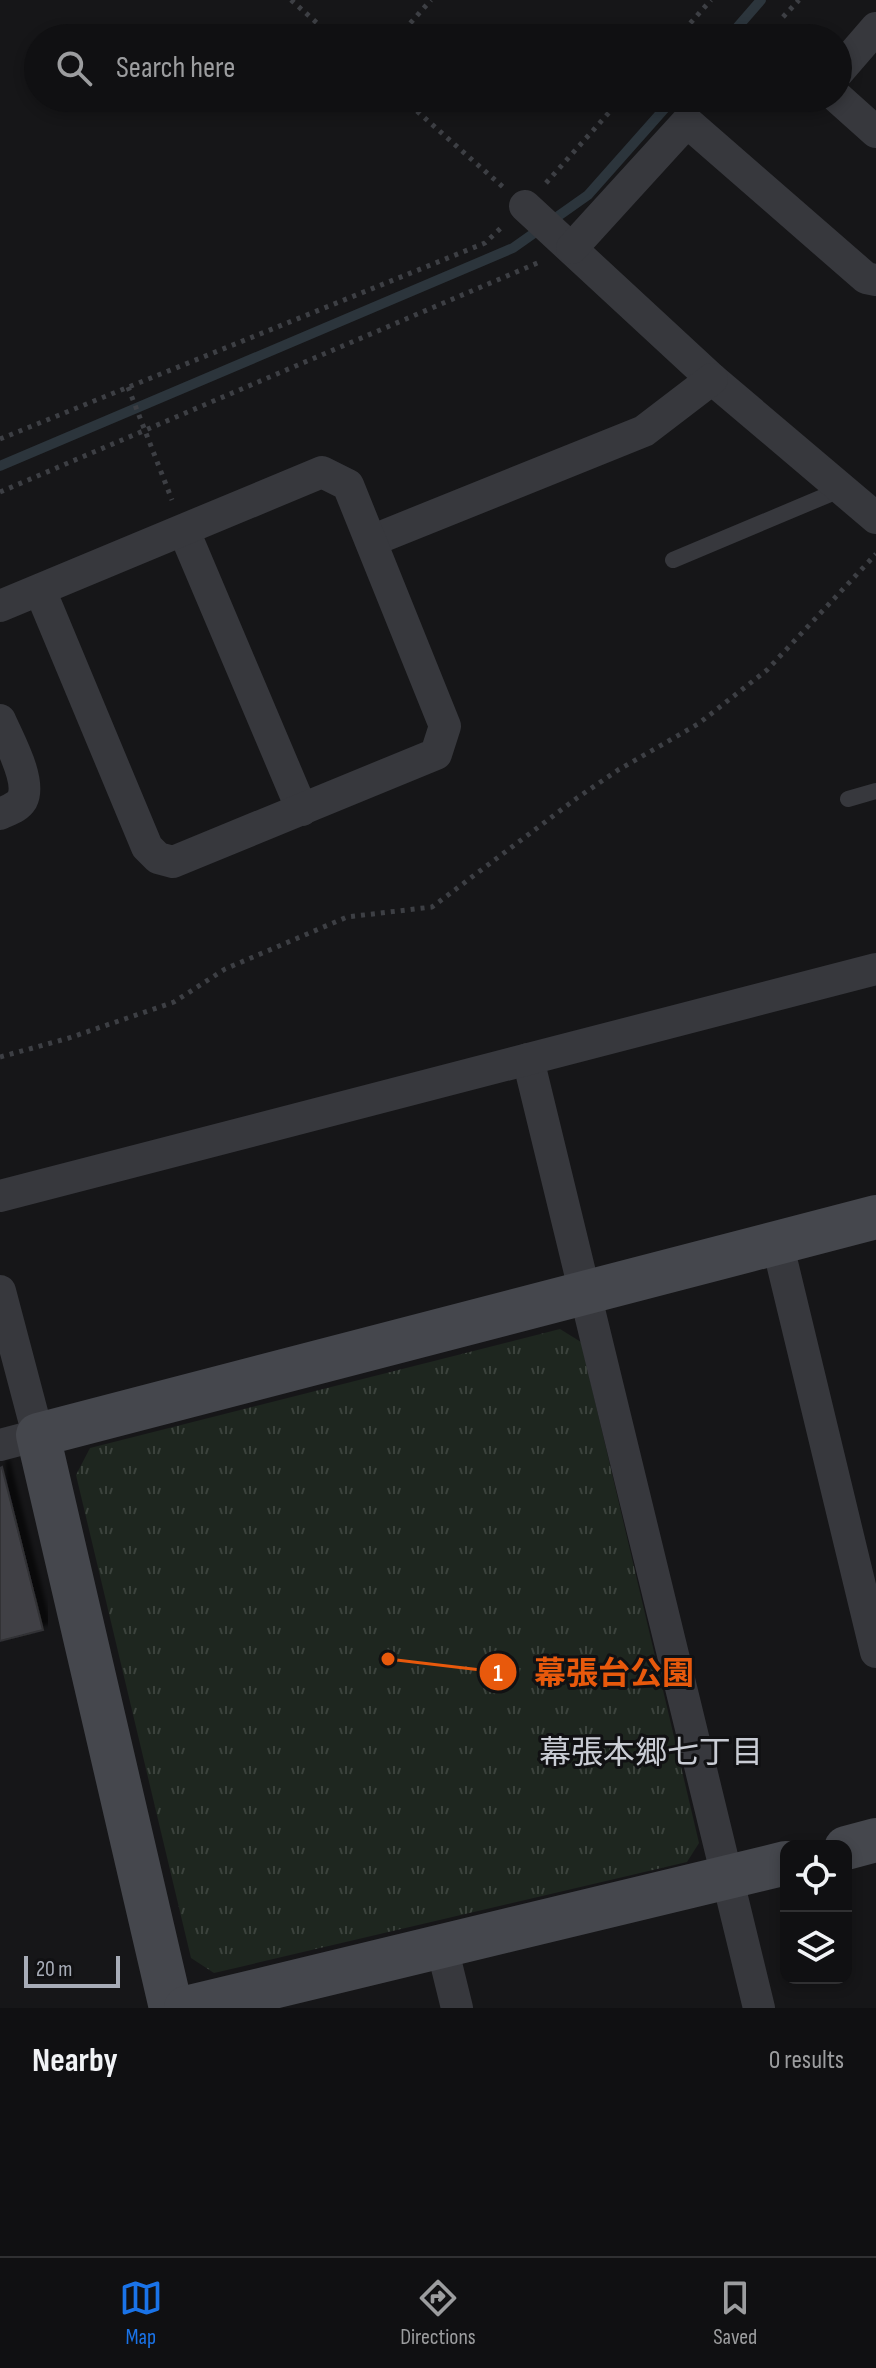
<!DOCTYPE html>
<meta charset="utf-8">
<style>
body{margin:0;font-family:"Sofia Sans Condensed","Noto Sans JP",sans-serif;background:#19191b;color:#f1f3f6}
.controls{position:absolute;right:24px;bottom:24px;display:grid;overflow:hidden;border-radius:16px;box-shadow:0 4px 12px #0003}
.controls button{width:72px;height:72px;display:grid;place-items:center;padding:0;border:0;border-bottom:2px solid #303032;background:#101012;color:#f1f3f6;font:40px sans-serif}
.scale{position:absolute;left:24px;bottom:20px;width:96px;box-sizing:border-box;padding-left:8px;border:4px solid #a8adb8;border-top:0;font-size:22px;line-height:28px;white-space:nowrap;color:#a8adb8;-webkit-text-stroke:6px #111113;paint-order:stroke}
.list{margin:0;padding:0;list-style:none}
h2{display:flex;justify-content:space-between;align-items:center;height:104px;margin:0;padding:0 32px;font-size:34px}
h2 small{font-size:26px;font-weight:400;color:#9c9d9f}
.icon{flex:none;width:44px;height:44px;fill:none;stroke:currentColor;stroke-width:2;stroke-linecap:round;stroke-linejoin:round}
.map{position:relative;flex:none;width:876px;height:2008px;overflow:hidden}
.search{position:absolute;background:#101012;box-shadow:0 4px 12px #0003;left:24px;right:24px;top:24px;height:88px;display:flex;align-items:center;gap:20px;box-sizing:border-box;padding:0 28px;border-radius:44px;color:#9c9d9f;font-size:30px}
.sheet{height:248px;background:#101012}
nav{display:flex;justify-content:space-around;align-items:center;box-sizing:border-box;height:112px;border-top:2px solid #303032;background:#101012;font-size:22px;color:#9c9d9f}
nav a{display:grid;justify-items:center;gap:4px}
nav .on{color:#1a73e8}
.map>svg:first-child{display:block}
</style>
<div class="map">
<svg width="876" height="2008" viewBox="0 0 876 2008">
<defs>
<pattern id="grass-tufts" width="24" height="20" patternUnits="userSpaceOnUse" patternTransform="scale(2)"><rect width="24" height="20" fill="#1e261f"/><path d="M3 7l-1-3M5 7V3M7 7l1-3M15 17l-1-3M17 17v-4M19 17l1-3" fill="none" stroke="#3c433d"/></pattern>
<filter id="shadow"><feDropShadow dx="7" dy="-7" stdDeviation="2" flood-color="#0009"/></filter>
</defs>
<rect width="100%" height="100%" fill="#161618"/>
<!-- grass -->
<polygon fill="url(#grass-tufts)" points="560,1329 581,1342 699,1843 687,1862 214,1973 191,1958 76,1475 90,1448"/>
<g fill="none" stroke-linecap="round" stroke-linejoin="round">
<!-- stream -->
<g stroke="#2c353c" stroke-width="10">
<polyline points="728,38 761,0"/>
<polyline points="0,466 513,248 588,195 674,98"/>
</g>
</g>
<!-- building -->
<polygon fill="#404145" stroke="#303034" stroke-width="2" filter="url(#shadow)" points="2,1467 43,1630 0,1641 0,1468"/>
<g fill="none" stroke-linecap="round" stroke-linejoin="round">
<!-- path -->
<g stroke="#3d3f44" stroke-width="5" stroke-dasharray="4 6" stroke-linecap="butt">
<polyline points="291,0 334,38"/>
<polyline points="783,17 799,0"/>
<polyline points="397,38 431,0"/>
<polyline points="677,38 711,0"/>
<polyline points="402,98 503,187"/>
<polyline points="546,183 622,98"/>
<polyline points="128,387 172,500"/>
<polyline points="0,439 485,243 502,227"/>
<polyline points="0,492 542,261"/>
<polyline points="0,1057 69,1038 174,1002 225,969 347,917 432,907 577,798 618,770 698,724 767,670 876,554"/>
</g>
<!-- lane -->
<g stroke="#37383d" stroke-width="16">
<polyline points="767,34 771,38"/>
<polyline points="673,560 842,489"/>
<polyline points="848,799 876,791"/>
</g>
<!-- street -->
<g stroke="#37383d" stroke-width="32">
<polyline points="838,72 876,28"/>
<polyline points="838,98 876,132"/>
<polyline points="525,206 712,379 876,518"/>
<polyline points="572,248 687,122 866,278 876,280"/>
<polyline points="184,531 302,810"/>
<polyline points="371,541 644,431 712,379"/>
<polyline points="0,606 322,472 348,485 445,726 436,754 173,862 158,858 147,847 40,590"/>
<path d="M0 720C8 739 32 781 22 800 17 808 8 810 0 814"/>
<polyline points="528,1059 759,2008"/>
<polyline points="0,1196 876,969"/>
<polyline points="777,1242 876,1652"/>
<polyline points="0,1291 38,1435 0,1445"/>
<polyline points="442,1947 457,2008"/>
</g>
<!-- secondary -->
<g stroke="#45474d" stroke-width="44">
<polyline points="846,1848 876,1840"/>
<polyline points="171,2008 38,1435 876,1217"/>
<polyline points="186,2008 786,1863"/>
</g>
</g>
<g text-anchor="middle" stroke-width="6" stroke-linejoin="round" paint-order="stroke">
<!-- neighbourhood labels -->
<g font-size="32" fill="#c9ccd4" stroke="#111113">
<text x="651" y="1763">幕張本郷七丁目</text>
</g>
</g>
<!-- callouts -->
<path fill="none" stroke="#e8590c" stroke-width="3" d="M388 1659L498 1672"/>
<g fill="#e8590c" stroke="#111113" stroke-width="3">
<circle cx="388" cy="1659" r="8"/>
<circle cx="498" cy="1672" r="20"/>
</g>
<g font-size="24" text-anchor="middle" font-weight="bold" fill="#fff">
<text x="498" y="1681">1</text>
</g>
<g font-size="32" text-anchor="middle" font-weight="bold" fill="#e8590c" stroke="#111113" stroke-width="6" stroke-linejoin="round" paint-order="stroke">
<text x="614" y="1684">幕張台公園</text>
</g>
</svg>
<div class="controls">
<button><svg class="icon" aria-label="locate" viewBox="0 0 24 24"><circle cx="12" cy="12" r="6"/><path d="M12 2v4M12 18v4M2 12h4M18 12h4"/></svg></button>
<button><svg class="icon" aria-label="layers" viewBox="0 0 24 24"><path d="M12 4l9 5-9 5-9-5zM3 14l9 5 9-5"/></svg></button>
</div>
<div class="scale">20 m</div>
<div class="search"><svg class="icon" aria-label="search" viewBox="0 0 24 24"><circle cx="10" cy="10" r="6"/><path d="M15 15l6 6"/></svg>Search here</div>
</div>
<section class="sheet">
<h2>Nearby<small>0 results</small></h2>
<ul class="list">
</ul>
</section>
<nav>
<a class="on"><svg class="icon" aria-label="map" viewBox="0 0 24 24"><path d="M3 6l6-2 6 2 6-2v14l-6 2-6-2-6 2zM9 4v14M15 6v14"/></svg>Map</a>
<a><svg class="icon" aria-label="directions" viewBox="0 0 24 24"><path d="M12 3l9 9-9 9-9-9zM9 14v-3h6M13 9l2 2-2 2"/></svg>Directions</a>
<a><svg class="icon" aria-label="saved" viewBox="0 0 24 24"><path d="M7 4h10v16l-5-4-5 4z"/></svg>Saved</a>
</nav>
